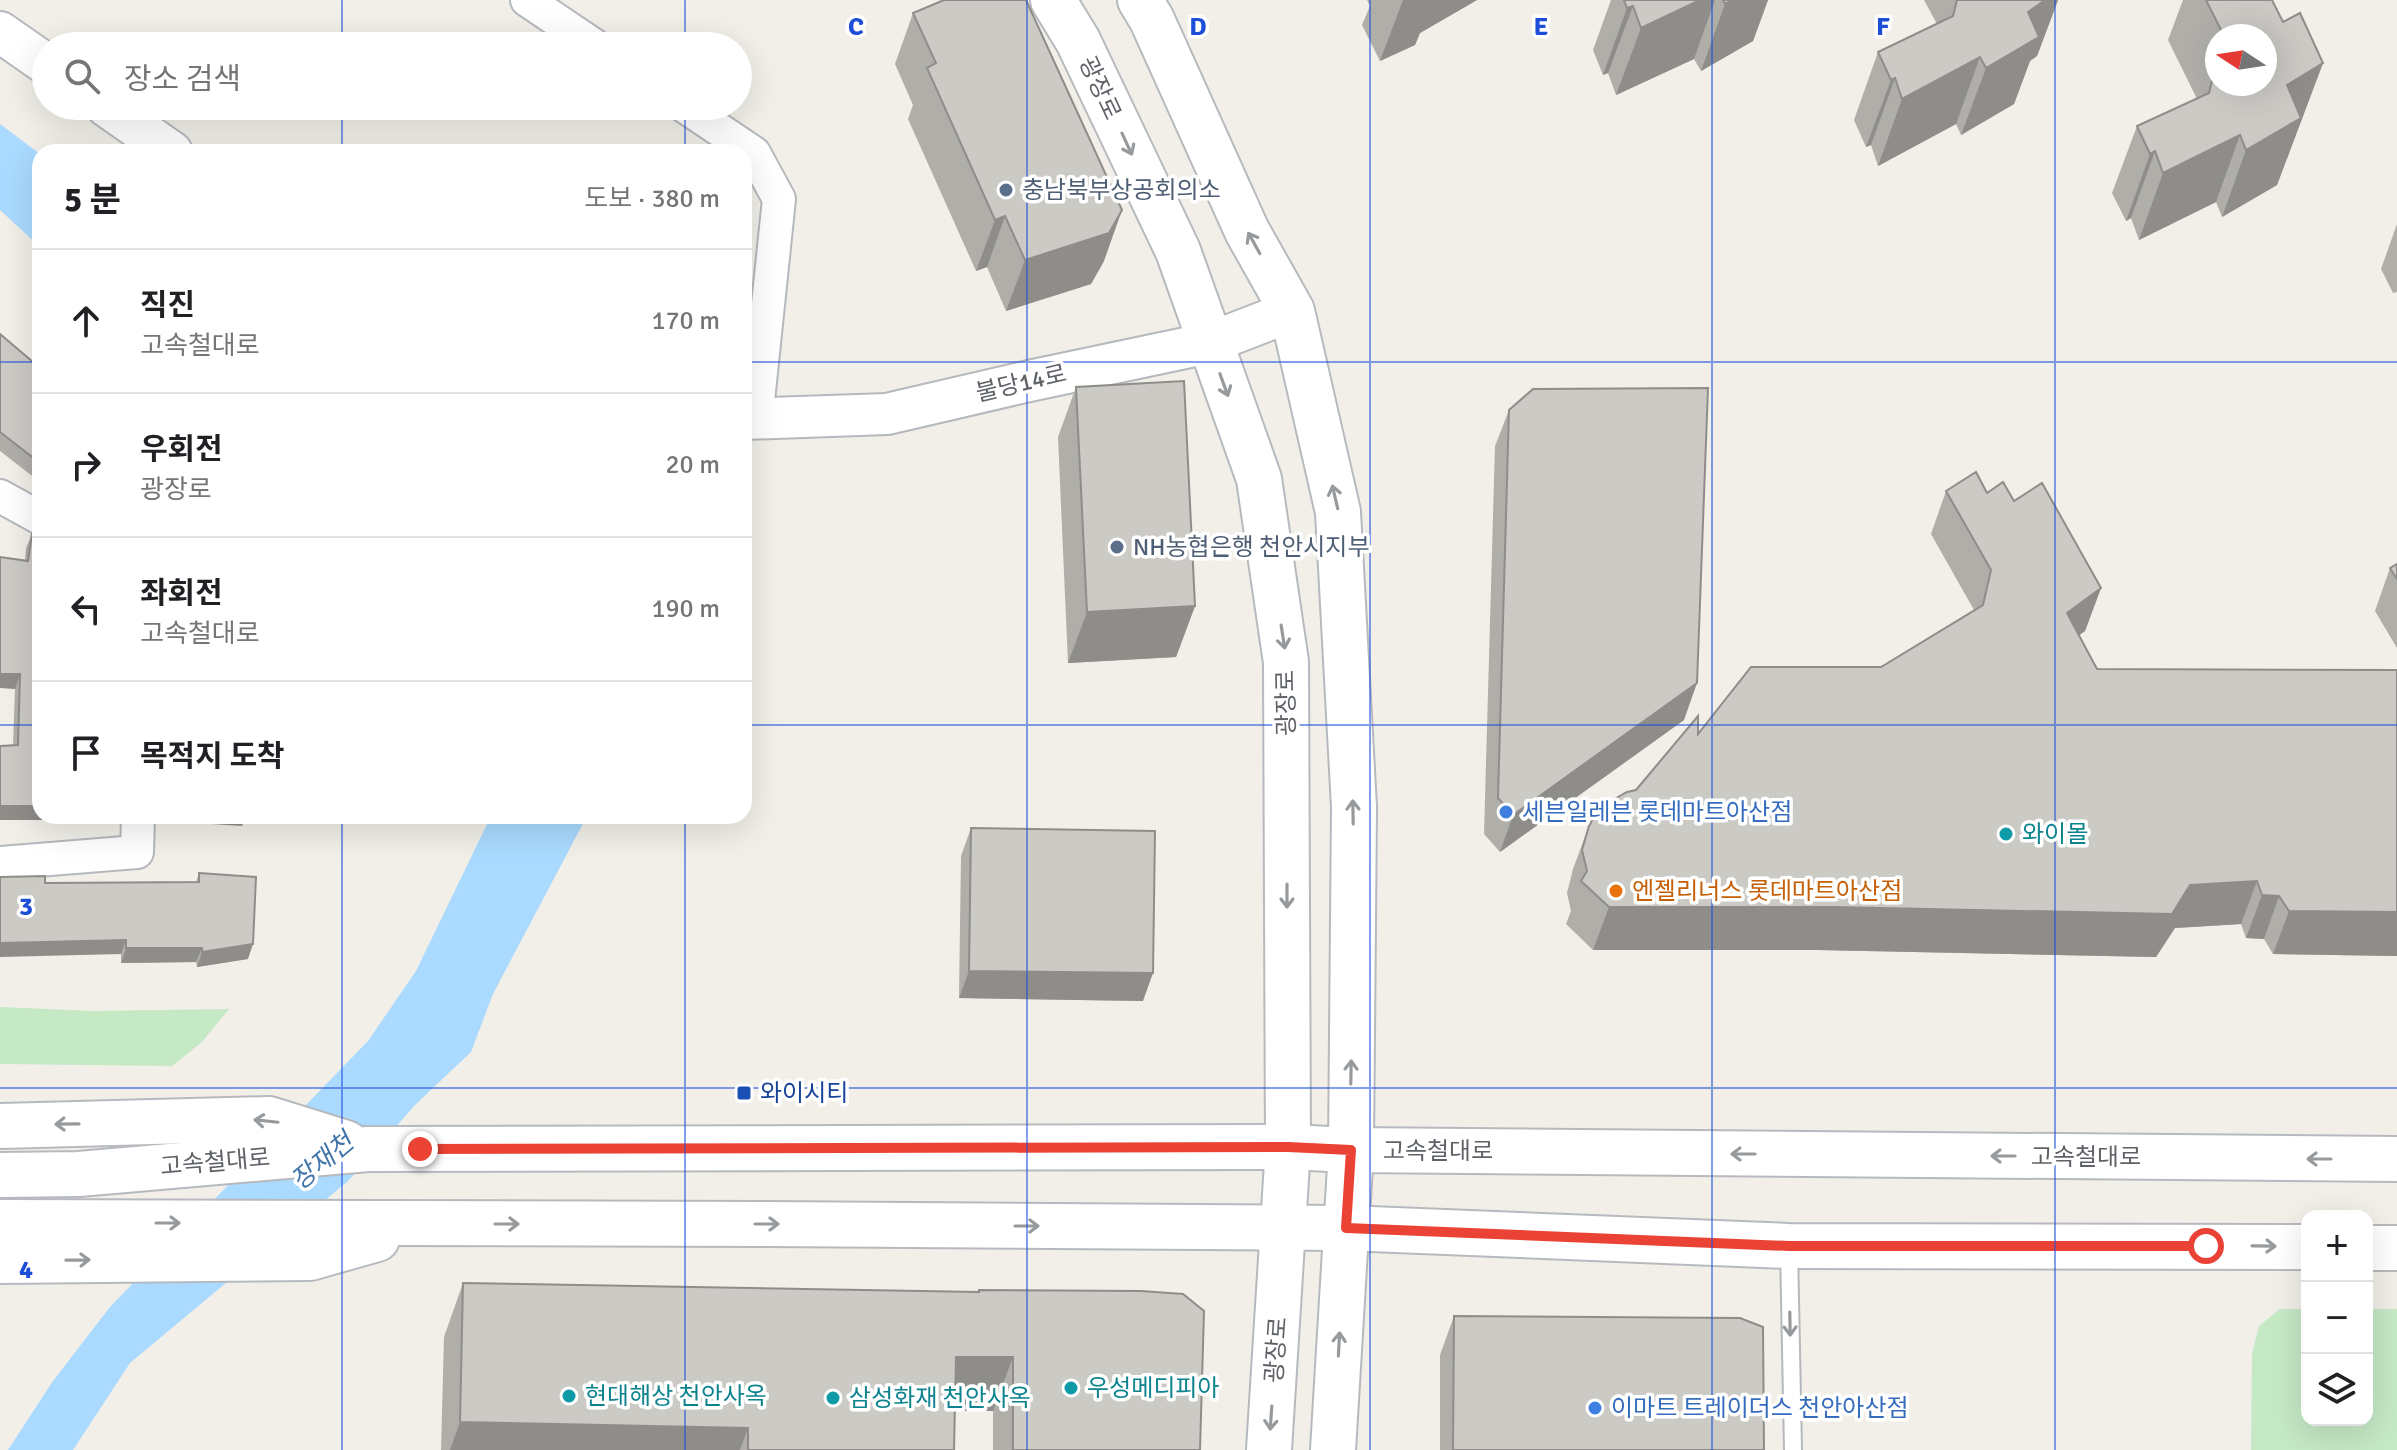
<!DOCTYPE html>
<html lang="ko">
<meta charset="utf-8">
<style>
body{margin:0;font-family:Signika,"Noto Sans KR",sans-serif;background:#f6f6f6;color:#202124}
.controls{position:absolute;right:24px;bottom:24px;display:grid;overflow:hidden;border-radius:16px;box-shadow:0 8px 32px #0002}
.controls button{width:72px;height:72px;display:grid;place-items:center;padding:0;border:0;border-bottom:2px solid #e0e0e0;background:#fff;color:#202124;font:40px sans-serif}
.compass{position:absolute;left:2205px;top:24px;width:72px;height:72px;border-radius:50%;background:#fff;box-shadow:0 8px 32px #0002;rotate:282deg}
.stop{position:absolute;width:24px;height:24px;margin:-18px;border:6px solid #ea4335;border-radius:50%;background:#fff}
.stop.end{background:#ea4335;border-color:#fff;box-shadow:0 2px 8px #0008}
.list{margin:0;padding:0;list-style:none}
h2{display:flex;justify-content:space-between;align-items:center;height:104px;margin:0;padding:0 32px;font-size:34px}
h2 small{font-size:26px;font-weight:400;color:#757577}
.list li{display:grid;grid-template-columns:52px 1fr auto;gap:24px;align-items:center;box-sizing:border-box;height:144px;padding:0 32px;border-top:2px solid #e0e0e0}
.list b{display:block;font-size:30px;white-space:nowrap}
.list p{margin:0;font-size:26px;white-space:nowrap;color:#757577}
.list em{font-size:26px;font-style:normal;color:#757577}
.icon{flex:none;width:44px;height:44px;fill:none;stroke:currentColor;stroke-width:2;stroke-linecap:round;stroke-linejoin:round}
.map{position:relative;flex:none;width:2397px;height:1450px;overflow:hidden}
.search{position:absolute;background:#fff;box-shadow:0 8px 32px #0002;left:32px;top:32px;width:720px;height:88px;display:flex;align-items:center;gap:20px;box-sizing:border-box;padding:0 28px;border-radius:44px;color:#757577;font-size:30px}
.panel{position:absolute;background:#fff;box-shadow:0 8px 32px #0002;left:32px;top:144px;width:720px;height:680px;border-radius:24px}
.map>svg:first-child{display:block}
</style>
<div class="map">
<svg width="2397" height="1450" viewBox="0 0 2397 1450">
<rect width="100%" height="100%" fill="#f1efe8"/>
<!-- green -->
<g fill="#c5e8c5">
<polygon points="0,1007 93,1011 229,1009 202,1042 172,1066 0,1064"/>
<polygon points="2280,1309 2307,1309 2307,1420 2367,1420 2367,1309 2397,1309 2397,1450 2251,1450 2252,1354 2259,1326"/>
</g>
<!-- water -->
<g fill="#aadaff">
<polygon points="0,124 40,154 40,247 0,210"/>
<polygon points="491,816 587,816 493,994 471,1052 415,1105 348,1181 130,1363 73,1450 8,1450 53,1381 110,1307 368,1041 416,971"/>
</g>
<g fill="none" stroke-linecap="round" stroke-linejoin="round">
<defs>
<polyline id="service" points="1789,1248 1793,1450"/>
<g id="minor">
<polyline points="527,0 595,46"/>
<polyline points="684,106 754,153 779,199 756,420"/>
<polyline points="0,496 40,518"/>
<polyline points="0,863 137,852 138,816"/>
</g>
<g id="tertiary">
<polyline points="0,32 46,64"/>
<polyline points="106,106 172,152"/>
<polyline points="744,419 887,414 1029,381 1209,343 1292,311"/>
</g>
<g id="secondary">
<polyline points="1053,0 1078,41 1178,251 1259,479 1286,662 1288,1147 1269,1450"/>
<polyline points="1140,0 1152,20 1247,231 1292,311 1338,512 1354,807 1351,1150 1333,1450"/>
<polyline points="0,1126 269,1119 346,1143"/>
<polyline points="0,1175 79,1174 368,1149 1288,1147 1351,1150 2397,1159"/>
<polyline points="0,1222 766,1224 1346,1228 1789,1246 2307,1247"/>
<polyline points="2367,1248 2397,1248"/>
<polyline points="0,1261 310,1258 377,1239"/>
</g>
</defs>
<!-- service casing -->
<use href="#service" stroke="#b5b8bc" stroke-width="20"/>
<!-- minor casing -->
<use href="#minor" stroke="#b5b8bc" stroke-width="36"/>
<!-- tertiary casing -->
<use href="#tertiary" stroke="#b5b8bc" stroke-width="44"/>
<!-- secondary casing -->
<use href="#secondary" stroke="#b6babf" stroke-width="48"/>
<!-- service -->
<use href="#service" stroke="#fff" stroke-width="16"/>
<!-- minor -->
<use href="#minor" stroke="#fff" stroke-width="32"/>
<!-- tertiary -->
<use href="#tertiary" stroke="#fff" stroke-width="40"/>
<!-- secondary -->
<use href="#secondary" stroke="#fff" stroke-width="44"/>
</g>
<!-- wall -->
<g fill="#afaea9" fill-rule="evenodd">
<polygon points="1367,0 1477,0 1420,33 1415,45 1380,61 1362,25 1370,6"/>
<polygon points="1611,0 1768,0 1753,41 1701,71 1694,59 1616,95 1608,73 1603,75 1593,50"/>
<polygon points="1924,0 2058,0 2037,56 2030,61 2014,104 1961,135 1956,124 1878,166 1871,145 1866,147 1854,120 1878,52 1937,24"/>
<path d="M2183 0H2272L2283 22 2323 63 2277 185 2222 217 2216 202 2139 240 2131 218 2126 221 2112 193 2137 126 2197 99 2168 40ZM2217 36H2265L2217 84Z"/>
<polygon points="913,13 1104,261 1091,284 1006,311 987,267 976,271 908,119 913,105 895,64"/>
<polygon points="2397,224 2397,292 2393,293 2381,269"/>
<polygon points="0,334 40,368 40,482 0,451"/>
<polygon points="1076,387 1195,606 1176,657 1068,663 1058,437"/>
<polygon points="1509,410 1684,720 1500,852 1484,834 1495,446"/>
<polygon points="1946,491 1987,493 2014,501 2101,588 2085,631 2079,635 2097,669 2397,670 2397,956 2273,954 2264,939 2246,938 2241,924 2175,928 2156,957 1818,950 1593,950 1566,924 1571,911 1567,893 1573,869 1589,826 1636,790 1698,734 1881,667 1974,610 1931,534"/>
<polygon points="32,534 94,820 13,746 15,689 25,561 26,548"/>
<polygon points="2397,564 2397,648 2375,611 2390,568"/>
<polygon points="971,828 1143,1001 959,998 961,856"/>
<polygon points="199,873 248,959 197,967 196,962 121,963 121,954 45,883 196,882"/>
<polygon points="463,1283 978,1292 1200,1450 993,1450 993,1411 955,1411 954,1450 441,1450 444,1337"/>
<polygon points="1454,1316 1764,1450 1440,1450 1440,1355"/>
</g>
<!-- shaded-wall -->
<g fill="#8f8d8a">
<polygon points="1403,0 1477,0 1420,33 1415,45 1380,61"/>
<polygon points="1700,0 1715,0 1694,59 1616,95 1641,28"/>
<polygon points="1733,0 1768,0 1753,41 1701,71 1725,4"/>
<polygon points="2045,0 2058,0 2037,56 2030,61 2014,104 1961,135 1986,68 2028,12"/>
<polygon points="1633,6 1608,73 1603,75 1627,8"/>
<polygon points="1980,57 1956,124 1878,166 1902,99"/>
<polygon points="2323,63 2277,185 2222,217 2246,150 2287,85"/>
<polygon points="1895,78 1871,145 1866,147 1891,80"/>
<polygon points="2240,135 2216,202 2139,240 2163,173"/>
<polygon points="2155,151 2131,218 2126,221 2150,154"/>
<polygon points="1122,210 1104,261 1091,284 1006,311 1025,260"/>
<polygon points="1005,216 987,267 976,271 995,220"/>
<polygon points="2101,588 2085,631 2051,656 2067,613"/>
<polygon points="1195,606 1176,657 1068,663 1087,612"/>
<polygon points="0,674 20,674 15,689 0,688"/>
<polygon points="1697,683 1684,720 1500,852 1513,815"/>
<polygon points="0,806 40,806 40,816 96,816 94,820 0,820"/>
<polygon points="169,816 246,816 242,826 167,821"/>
<polygon points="2257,881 2241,924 2175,928 2156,957 1818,950 1593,950 1609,907 2190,885"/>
<polygon points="2262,895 2279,896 2264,939 2246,938"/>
<polygon points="2289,911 2397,912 2397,956 2273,954"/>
<polygon points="126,940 121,954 0,957 0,943"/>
<polygon points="253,944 248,959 197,967 202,952"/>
<polygon points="126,948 202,948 196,962 121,963"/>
<polygon points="969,971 1153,973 1143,1001 959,998"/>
<polygon points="956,1357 1013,1357 993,1411 936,1411"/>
<polygon points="460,1422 748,1428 740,1450 450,1450"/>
</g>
<!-- building -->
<g fill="#cccac5" stroke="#8f8d8a" stroke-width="2">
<polygon points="944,0 1026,0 1122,210 1109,233 1025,260 1005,216 995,220 927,68 936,63 913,13"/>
<polygon points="1624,0 1700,0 1641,28 1633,6 1627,8"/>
<polygon points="1723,0 1733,0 1725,4"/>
<polygon points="1957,0 2045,0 2028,12 2039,37 1986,68 1980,57 1902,99 1895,78 1891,80 1878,52 1953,16"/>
<polygon points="2206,0 2272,0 2283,22 2300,13 2323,63 2287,85 2301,118 2246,150 2240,135 2163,173 2155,151 2150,154 2137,126 2209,93 2217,61 2217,84 2265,84 2265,36 2224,36"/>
<polygon points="0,334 40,368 40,463 0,432"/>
<polygon points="1184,381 1195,606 1087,612 1076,387"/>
<polygon points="1708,388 1697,683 1513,815 1498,798 1509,410 1533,389"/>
<polygon points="1976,472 1987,493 2003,482 2014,501 2042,483 2101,588 2067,613 2097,669 2397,670 2397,912 2289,911 2279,896 2262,895 2257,881 2190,885 2172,914 1834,907 1609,907 1581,881 1587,871 1582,850 1589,826 1595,815 1606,804 1627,792 1636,790 1698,716 1698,734 1751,667 1881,667 1983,605 1991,570 1946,491"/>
<polygon points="32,534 40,536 40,806 0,806 0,746 18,745 20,674 0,674 0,557 28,561"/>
<polygon points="2397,564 2397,579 2390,568"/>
<polygon points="971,828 1155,831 1153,973 969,971"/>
<polygon points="199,873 256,877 253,944 202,952 202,948 126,948 126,940 0,943 0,877 45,876 45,883 199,882"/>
<polygon points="463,1283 979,1292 979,1290 1141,1291 1183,1294 1204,1311 1200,1450 1013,1450 1013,1357 956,1357 954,1450 748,1450 748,1428 460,1422"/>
<polygon points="1454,1316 1740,1318 1763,1327 1764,1450 1453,1450"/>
</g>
<!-- one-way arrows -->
<defs><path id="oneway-shaft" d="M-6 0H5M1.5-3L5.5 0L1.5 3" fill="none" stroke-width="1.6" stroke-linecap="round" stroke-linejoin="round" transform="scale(2)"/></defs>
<g stroke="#979a9d">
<use href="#oneway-shaft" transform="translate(1127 144) rotate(65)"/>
<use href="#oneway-shaft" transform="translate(1254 243) rotate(-119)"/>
<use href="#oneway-shaft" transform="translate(1224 385) rotate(70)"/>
<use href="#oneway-shaft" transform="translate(1335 497) rotate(-103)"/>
<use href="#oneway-shaft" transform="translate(1283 637) rotate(81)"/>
<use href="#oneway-shaft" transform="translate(1353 812) rotate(-91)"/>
<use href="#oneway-shaft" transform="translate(1287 896) rotate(90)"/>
<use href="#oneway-shaft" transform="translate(1351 1072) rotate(-89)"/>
<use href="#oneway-shaft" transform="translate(266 1121) rotate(-174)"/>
<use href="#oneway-shaft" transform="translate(67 1124) rotate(179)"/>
<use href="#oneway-shaft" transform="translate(1743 1154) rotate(-180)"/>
<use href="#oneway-shaft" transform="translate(2003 1156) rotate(-180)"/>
<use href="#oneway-shaft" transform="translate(2319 1159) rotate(-180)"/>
<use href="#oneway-shaft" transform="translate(168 1223)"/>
<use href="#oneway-shaft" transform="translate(507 1224)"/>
<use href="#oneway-shaft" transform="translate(767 1224)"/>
<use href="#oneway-shaft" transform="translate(1027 1226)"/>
<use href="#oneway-shaft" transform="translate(2264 1246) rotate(1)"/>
<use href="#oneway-shaft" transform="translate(78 1260) rotate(-1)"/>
<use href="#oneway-shaft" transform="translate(1790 1324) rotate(89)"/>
<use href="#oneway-shaft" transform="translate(1339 1344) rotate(-87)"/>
<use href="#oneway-shaft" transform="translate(1271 1418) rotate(94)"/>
</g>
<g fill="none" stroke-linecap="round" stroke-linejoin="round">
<!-- route -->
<polyline stroke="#ea4335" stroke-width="10" points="420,1149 1288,1147 1351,1150 1346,1228 1789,1246 2206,1246"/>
</g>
<!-- grid -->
<path fill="none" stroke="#1d4ed8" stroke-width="2" stroke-opacity="0.55" d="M342 0V46M685 0V46M1027 0V1450M1370 0V1450M1712 0V1450M2055 0V1450M342 106V152M685 106V152M0 362H40M744 362H2397M0 725H40M744 725H2397M342 816V1450M685 816V1450M0 1088H2397"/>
<!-- markers -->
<g fill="#5c6f8a" stroke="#fff" stroke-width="3">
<circle cx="1006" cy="190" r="8"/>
<circle cx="1117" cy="547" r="8"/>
</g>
<g fill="#3f7fe0" stroke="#fff" stroke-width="3">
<circle cx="1506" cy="812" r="8"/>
<circle cx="1595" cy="1408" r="8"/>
</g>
<g fill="#0f9aa8" stroke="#fff" stroke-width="3">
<circle cx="2006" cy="834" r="8"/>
<circle cx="1071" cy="1388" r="8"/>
<circle cx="569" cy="1396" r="8"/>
<circle cx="833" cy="1398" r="8"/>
</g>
<circle fill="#e8710a" stroke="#fff" stroke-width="3" cx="1616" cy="891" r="8"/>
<rect fill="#1a4fb4" stroke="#fff" stroke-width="3" x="736" y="1085" width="16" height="16" rx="4"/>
<g text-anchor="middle" stroke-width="7" stroke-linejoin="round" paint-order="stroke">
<!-- street labels -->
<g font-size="24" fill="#5f6368" stroke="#fff">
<text transform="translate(1100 88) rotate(65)" y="8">광장로</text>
<text transform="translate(1021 383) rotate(-13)" y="8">불당14로</text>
<text transform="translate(1286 703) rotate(-91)" y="8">광장로</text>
<text x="1438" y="1159">고속철대로</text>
<text x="2086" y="1165">고속철대로</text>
<text transform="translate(215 1162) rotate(-5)" y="8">고속철대로</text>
<text transform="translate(1276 1350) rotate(-86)" y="8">광장로</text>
</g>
<!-- service labels -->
<g font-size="24" fill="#4e5e75" stroke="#fff" text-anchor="start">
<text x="1022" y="198">충남북부상공회의소</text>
<text x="1133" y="555">NH농협은행 천안시지부</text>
</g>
<!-- shop labels -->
<g font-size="24" fill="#366cbe" stroke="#fff" text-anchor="start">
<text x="1522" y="820">세븐일레븐 롯데마트아산점</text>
<text x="1611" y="1416">이마트 트레이더스 천안아산점</text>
</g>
<!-- culture labels -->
<g font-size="24" fill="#0d838f" stroke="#fff" text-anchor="start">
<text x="2022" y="842">와이몰</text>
<text x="1087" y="1396">우성메디피아</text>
<text x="585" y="1404">현대해상 천안사옥</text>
<text x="849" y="1406">삼성화재 천안사옥</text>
</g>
<!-- food labels -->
<g font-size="24" fill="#c56008" stroke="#fff" text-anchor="start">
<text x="1632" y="899">엔젤리너스 롯데마트아산점</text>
</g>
<!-- transit labels -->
<g font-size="24" fill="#164399" stroke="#fff" text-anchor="start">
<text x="760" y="1101">와이시티</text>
</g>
<!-- water labels -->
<g font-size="26" font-style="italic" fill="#4174aa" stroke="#fff">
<text transform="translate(322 1161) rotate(-40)" y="9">장재천</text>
</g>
</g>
<g font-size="26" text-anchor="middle" font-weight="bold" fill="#1d4ed8" stroke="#fff" stroke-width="7" stroke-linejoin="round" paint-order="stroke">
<text x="856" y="35">C</text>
<text x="1198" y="35">D</text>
<text x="1541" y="35">E</text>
<text x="1883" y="35">F</text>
<text x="26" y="915">3</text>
<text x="26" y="1278">4</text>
</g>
</svg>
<div class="controls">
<button>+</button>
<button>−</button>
<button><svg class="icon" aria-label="layers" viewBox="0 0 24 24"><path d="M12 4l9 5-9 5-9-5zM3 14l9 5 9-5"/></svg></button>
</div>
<svg class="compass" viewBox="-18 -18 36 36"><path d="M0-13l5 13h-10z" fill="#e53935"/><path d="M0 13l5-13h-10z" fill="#757577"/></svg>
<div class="stop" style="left:2206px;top:1246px"></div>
<div class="stop end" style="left:420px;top:1149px"></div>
<div class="search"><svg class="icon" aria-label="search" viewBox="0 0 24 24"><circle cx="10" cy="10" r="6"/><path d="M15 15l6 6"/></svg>장소 검색</div>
<section class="panel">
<h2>5 분<small>도보 · 380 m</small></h2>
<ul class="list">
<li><svg class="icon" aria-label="ahead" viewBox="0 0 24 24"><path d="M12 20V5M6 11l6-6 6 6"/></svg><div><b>직진</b><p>고속철대로</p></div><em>170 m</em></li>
<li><svg class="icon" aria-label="right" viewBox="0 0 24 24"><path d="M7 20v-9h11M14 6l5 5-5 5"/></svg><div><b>우회전</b><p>광장로</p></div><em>20 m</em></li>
<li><svg class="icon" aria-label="left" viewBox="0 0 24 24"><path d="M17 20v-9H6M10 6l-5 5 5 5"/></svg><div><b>좌회전</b><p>고속철대로</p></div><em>190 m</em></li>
<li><svg class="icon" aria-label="arrive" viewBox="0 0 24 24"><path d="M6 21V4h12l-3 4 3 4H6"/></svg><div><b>목적지 도착</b></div></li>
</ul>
</section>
</div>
